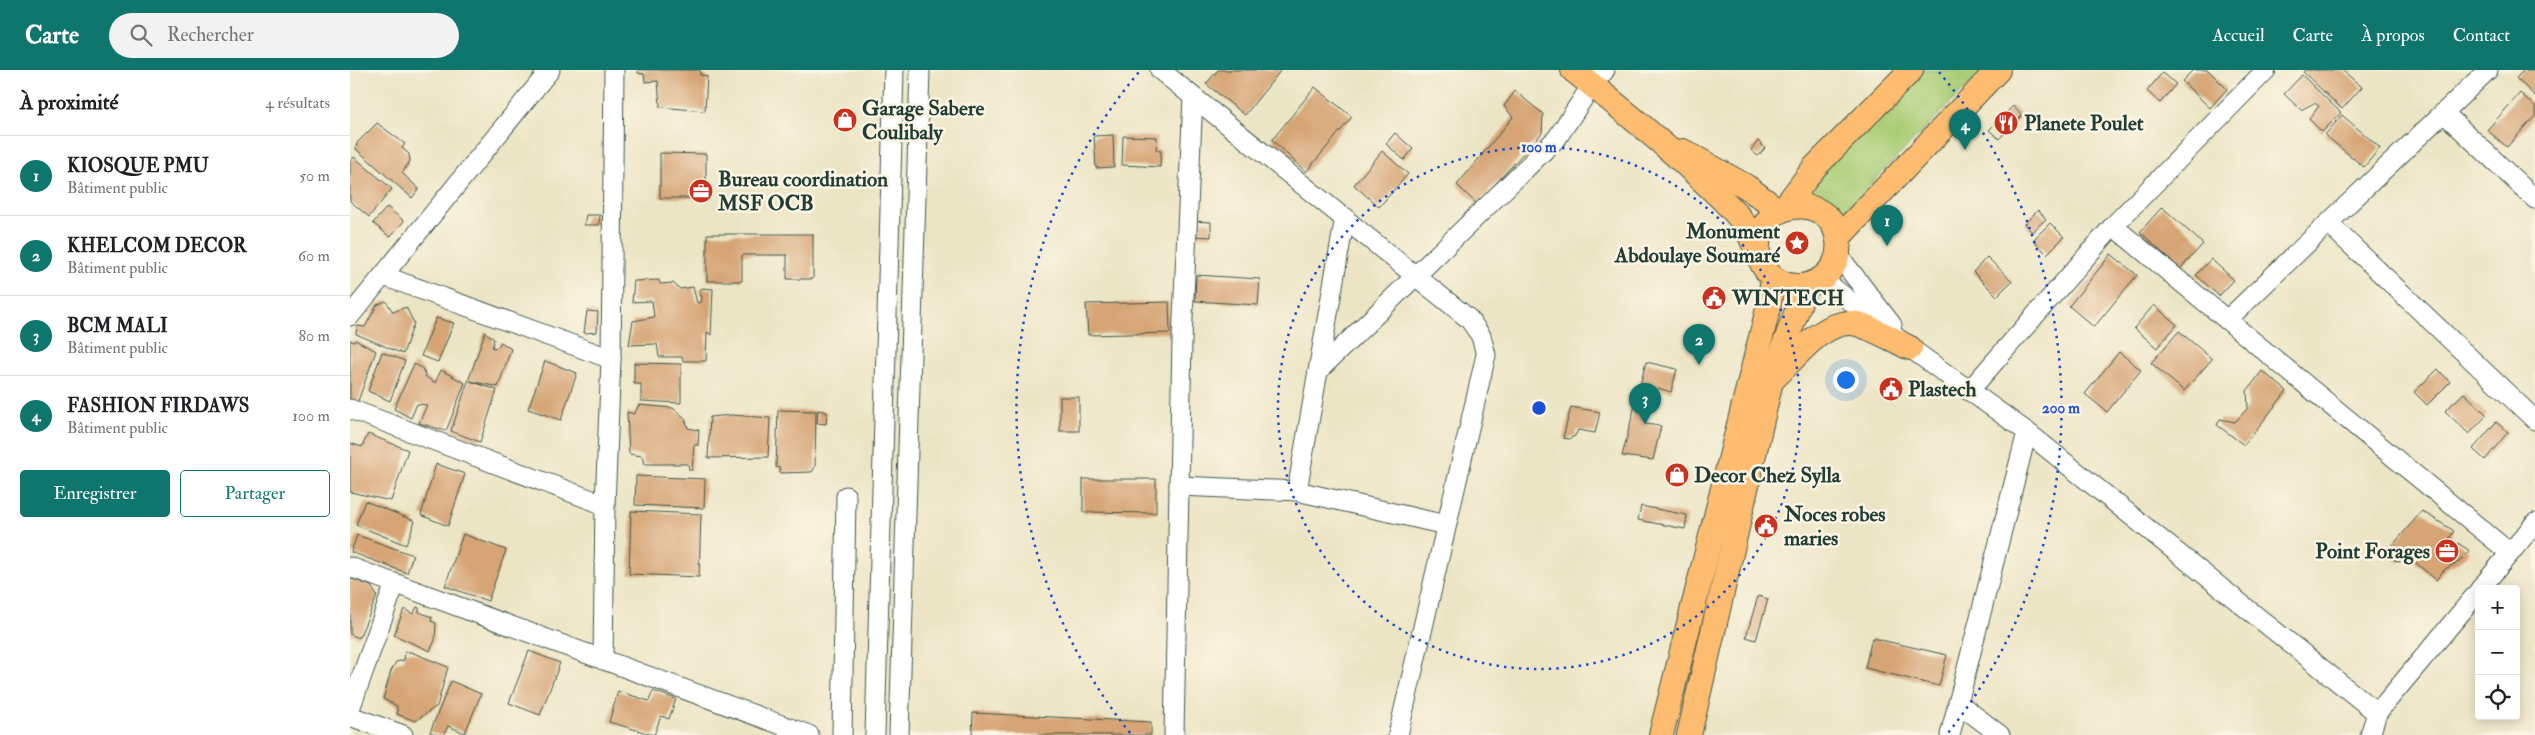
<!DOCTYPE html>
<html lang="fr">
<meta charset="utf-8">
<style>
body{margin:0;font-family:"IM FELL Double Pica",serif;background:#f2f2f2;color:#202124}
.controls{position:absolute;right:15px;bottom:15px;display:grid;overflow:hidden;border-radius:5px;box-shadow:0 2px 12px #0003}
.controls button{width:45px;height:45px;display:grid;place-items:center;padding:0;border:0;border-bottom:1px solid #e0e0e0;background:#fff;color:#202124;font:25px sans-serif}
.you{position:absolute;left:1495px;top:309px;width:18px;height:18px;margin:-12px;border:4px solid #fff;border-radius:50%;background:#1a73e8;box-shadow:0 0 0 8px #1a73e833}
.badge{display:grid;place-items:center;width:32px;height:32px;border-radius:50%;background:#0f766e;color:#fff;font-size:16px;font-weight:700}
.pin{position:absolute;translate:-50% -41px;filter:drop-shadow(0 1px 2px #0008)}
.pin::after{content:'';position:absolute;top:26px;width:18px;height:15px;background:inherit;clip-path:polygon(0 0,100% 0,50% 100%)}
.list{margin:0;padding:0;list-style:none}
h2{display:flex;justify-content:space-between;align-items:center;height:65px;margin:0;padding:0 20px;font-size:21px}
h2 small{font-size:16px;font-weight:400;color:#757577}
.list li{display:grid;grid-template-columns:32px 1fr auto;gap:15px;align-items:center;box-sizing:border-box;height:80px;padding:0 20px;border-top:1px solid #e0e0e0}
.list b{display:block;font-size:19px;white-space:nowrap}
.list p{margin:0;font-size:16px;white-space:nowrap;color:#757577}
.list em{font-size:16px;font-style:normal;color:#757577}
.actions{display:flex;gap:10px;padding:15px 20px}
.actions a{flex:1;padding:11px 0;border:1px solid #0f766e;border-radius:5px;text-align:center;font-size:18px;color:#0f766e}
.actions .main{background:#0f766e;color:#fff}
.icon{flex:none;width:28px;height:28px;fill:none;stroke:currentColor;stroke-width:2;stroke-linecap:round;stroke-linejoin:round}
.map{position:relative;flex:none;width:2185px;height:665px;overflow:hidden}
header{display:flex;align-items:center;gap:30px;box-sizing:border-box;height:70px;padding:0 25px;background:#0f766e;color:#fff}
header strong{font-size:24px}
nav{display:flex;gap:28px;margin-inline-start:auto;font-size:18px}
.search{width:350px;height:45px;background:#f2f2f2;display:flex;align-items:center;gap:12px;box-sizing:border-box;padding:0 18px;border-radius:28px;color:#757577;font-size:19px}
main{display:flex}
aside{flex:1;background:#fff}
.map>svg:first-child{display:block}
</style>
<header>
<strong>Carte</strong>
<div class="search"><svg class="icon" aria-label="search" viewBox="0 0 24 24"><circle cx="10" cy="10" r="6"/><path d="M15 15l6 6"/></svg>Rechercher</div>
<nav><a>Accueil</a><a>Carte</a><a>À propos</a><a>Contact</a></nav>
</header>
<main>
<aside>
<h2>À proximité<small>4 résultats</small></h2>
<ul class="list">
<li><span class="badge">1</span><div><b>KIOSQUE PMU</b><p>Bâtiment public</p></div><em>50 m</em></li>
<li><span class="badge">2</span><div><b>KHELCOM DECOR</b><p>Bâtiment public</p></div><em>60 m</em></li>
<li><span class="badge">3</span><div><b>BCM MALI</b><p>Bâtiment public</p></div><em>80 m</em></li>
<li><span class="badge">4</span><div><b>FASHION FIRDAWS</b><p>Bâtiment public</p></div><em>100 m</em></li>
</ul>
<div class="actions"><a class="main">Enregistrer</a><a>Partager</a></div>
</aside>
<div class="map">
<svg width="2185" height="665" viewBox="0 0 2185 665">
<rect width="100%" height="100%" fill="#fcf5e5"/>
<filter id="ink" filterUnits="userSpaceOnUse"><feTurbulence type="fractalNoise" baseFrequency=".02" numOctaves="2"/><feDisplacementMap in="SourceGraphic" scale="10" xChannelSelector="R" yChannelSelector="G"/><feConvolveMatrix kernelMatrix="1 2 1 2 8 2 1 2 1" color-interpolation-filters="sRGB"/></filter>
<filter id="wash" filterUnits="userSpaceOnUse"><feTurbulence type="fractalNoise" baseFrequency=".0096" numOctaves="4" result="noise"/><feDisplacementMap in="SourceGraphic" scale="20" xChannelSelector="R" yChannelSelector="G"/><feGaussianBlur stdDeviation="1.12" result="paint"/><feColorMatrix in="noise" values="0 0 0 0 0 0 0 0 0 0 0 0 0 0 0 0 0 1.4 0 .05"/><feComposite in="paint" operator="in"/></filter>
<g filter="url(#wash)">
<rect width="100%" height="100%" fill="#ece5c5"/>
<!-- green -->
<polygon fill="#aacd76" stroke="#648555" points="1569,0 1633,0 1490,145 1471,129 1453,123"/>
<g id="blocks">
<!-- building -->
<g fill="#d6a474">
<polygon points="288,0 350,0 350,5 357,6 355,41 310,37 308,11 295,12 294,4 288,3"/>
<polygon points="868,0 931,0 895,45 856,14"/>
<polygon points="1843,0 1858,0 1877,19 1860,38 1832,11"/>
<polygon points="1955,0 1992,0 2012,17 1992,39 1953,2"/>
<polygon points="2174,0 2185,0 2185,26 2166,8"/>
<polygon points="1812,3 1826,14 1810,33 1797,21"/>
<polygon points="1952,5 1991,43 1972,62 1959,49 1969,36 1964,33 1951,40 1934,24"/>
<polygon points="965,17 1002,47 956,102 922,70"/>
<polygon points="1165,21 1193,44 1192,63 1127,134 1107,115 1163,47 1154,36"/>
<polygon points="2170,23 2185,36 2185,46 2157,77 2137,60"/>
<polygon points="1663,36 1672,46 1649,69 1639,60"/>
<polygon points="1992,45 2030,78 2014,97 1975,65"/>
<polygon points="27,53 55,74 52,78 59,84 60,91 52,103 69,119 62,128 6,79 7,73"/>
<polygon points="1045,63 1063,79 1054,90 1036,74"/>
<polygon points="763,65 764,97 746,98 744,66"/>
<polygon points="773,66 807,67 806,80 811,81 810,97 772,95"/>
<polygon points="1408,71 1415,78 1408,86 1401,80"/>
<polygon points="1032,81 1058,104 1029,137 1004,115"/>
<polygon points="310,83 356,84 356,128 310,128"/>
<polygon points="4,87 42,119 19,147 0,131 0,92"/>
<polygon points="37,137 54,151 40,167 23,153"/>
<polygon points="1812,137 1853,174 1830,199 1790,162"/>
<polygon points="1688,140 1696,149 1682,162 1674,154"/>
<polygon points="236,145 250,145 249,155 234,155"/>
<polygon points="843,151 861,152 861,167 843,166"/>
<polygon points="1700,153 1714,167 1697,184 1683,170"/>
<polygon points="357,164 463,164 463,209 437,209 437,185 392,185 392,211 357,211"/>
<polygon points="1761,184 1787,205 1744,257 1719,236"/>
<polygon points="1637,187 1662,211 1647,226 1623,202"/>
<polygon points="1861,189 1884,210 1869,226 1846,205"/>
<polygon points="846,205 910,209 908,235 845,231"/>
<polygon points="309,210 310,214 323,213 330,219 343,217 347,233 351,232 352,227 349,222 352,218 363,219 361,265 357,262 356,291 333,291 332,287 309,287 307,274 279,275 283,251 304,247 302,231 282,232 284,211"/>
<polygon points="36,231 43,242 56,237 64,253 53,284 6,264 7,256 15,257 27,235"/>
<polygon points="819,232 820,263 738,265 736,234"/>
<polygon points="1804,235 1827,255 1807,278 1784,258"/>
<polygon points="237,241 248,242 247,262 234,263"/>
<polygon points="86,248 104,253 88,292 71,286"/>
<polygon points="1829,261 1862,289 1834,321 1801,293"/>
<polygon points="135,262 144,269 142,278 148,277 151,272 161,279 148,317 120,311 147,320 130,372 101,361"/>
<polygon points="0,270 4,272 5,270 26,281 8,331 4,335 0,333"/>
<polygon points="32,282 55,291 40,331 18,321"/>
<polygon points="1769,282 1791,300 1757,342 1735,324"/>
<polygon points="195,291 227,303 211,350 178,339"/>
<polygon points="1296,292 1327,299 1321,322 1308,318 1301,328 1295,354 1311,356 1303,390 1272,386"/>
<polygon points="284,293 331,294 331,333 291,331 291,314 284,314"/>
<polygon points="64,294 72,298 76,307 85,313 91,300 115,313 96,361 69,353 77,335 67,334 61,348 44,339"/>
<polygon points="2088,299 2100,312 2077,335 2064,322"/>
<polygon points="1912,301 1937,321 1894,375 1867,355 1870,349 1885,352 1898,338 1897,321"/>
<polygon points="2114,323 2137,345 2119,364 2095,341"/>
<rect x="710" y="327" width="19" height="34"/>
<polygon points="289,335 323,338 335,348 338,358 349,360 348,375 344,375 342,400 339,400 338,394 294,394 292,386 279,384 277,342 284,344"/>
<polygon points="1221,337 1250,342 1245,363 1228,360 1225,366 1219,369 1213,368"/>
<polygon points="428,340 466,341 465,397 462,402 430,403 430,398 426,397"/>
<polygon points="468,340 477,342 476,354 467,353"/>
<polygon points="382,345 420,348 418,387 358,388 360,347"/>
<polygon points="2146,352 2158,362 2135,390 2123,379"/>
<polygon points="18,364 58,380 41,431 0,422 0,373 12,377"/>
<polygon points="86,394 115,404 98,456 71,445"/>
<polygon points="286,406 355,409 354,438 285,435"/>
<polygon points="733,409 806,409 806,443 733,442"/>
<polygon points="15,431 65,451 56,475 6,455"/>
<polygon points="1291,436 1337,445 1335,459 1288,450"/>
<polygon points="281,441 351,444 349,507 279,504"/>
<polygon points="2072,441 2104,461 2093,478 2092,484 2108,473 2120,481 2109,492 2095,499 2086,510 2058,486 2049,492 2035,484"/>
<polygon points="113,464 156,480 138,531 95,516"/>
<polygon points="7,465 63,485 57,503 1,482"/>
<polygon points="0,508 21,516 27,526 9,568 0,564"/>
<polygon points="1408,526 1418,529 1406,570 1396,567"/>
<polygon points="67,537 69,538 69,542 82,547 81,551 86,553 85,570 80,581 44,565 54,539 63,544"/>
<polygon points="1522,568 1597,585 1589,616 1515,598"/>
<polygon points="179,581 210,593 190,645 159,633"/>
<polygon points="55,582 61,582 98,597 87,636 65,651 47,644 47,636 33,629 41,601 46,592 54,590"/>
<polygon points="101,611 131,624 115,663 98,656 94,665 88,665 80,662"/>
<polygon points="268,621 299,631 303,621 326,629 319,649 311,646 304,665 259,652"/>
<polygon points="623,643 801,652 801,665 622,665"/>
</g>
</g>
</g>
<g filter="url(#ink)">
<use href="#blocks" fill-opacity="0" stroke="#3e564a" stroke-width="1"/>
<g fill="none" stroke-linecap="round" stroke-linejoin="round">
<defs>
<g id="minor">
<polyline points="810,0 1119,249 1131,266 1136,285 1048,665"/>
<polyline points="2095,44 2185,129"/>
<polyline points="1979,154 2185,350"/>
<polyline points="1763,156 2160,483"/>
<polyline points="1488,185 1542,255"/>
<polyline points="34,206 261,289"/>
<polyline points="1472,209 1560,278 1677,362 2027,643"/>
<polyline points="0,246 200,0"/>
<polyline points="1877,250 2138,0"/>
<polyline points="968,301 1207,68 1242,15 1255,0"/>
<polyline points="1619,321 1763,156 1916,0"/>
<polyline points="0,339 255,435"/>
<polyline points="829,416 947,421 1096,455"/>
<polyline points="947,421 995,147"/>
<polyline points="0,497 459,665"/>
<polyline points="2130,519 2185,453"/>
<polyline points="253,590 255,435 261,289 264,0"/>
<polyline points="1608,633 1650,665"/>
<polyline points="0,639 45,513"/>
<polyline points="0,646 53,665"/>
<polyline points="492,665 496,426"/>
<polyline points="525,665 544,0"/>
<polyline points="549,665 570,0"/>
<polyline points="824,665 832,270 843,27"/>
<polyline points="1600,665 1677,362"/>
<polyline points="2020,665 2027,643 2129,521"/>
</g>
<g id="major">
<path d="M1223 0C1266 34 1307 67 1347 105 1362 120 1379 134 1392 151 1406 169 1407 199 1428 211 1457 227 1493 203 1488 170 1481 119 1403 128 1408 184"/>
<polyline points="1333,81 1397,117 1429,141"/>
<polyline points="1434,138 1464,98 1561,0"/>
<polyline points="1488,168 1648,0"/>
<path d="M1424 308C1445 289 1471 251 1502 253 1518 255 1545 271 1560 278"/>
<polyline points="1311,665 1419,235 1423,208"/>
<polyline points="1339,665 1421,311 1456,216"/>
</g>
</defs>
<!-- minor casing -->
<use href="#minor" stroke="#3e564a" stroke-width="21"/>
<!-- major casing -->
<use href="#major" stroke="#3e564a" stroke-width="26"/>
<!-- minor -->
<use href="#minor" stroke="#fff" stroke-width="19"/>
<!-- major -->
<use href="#major" stroke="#fdbc6f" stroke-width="24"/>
</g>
</g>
<!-- distance rings -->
<g fill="none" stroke="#1d4ed8" stroke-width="2.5" stroke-dasharray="2.5 5">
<circle cx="1189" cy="338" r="261"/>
<path d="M780 663A522 522 0 0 1 789 2M1589 2A522 522 0 0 1 1598 663"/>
</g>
<!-- icons -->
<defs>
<symbol id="shop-disc" viewBox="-11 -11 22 22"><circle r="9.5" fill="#c8321e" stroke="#fcf5e5"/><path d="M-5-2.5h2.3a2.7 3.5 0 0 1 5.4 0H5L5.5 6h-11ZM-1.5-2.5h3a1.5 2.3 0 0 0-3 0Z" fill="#fff"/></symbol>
<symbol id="restaurant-disc" viewBox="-11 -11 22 22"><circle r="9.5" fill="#c8321e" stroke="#fcf5e5"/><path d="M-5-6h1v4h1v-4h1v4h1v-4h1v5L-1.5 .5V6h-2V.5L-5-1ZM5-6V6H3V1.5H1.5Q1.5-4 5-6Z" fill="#fff"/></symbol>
<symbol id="office-disc" viewBox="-11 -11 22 22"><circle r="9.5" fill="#c8321e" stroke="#fcf5e5"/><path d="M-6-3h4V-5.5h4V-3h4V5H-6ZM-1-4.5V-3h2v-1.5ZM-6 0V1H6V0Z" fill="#fff"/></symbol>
<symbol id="sight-disc" viewBox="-11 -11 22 22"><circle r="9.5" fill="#c8321e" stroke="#fcf5e5"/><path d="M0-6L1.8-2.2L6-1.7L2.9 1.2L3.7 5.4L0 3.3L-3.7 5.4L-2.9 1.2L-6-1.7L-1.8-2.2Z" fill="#fff"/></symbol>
<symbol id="civic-disc" viewBox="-11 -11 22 22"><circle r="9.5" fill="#c8321e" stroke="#fcf5e5"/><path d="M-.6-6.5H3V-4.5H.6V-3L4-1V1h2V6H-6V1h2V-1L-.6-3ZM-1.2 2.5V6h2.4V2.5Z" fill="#fff"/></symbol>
</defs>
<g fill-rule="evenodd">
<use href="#shop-disc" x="481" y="36" width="28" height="28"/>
<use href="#restaurant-disc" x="1642" y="39" width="28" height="28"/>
<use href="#office-disc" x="337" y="107" width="28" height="28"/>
<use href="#sight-disc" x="1433" y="159" width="28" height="28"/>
<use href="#civic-disc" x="1350" y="214" width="28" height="28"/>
<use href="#civic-disc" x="1527" y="305" width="28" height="28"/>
<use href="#shop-disc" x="1313" y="391" width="28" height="28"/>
<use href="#civic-disc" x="1402" y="442" width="28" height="28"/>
<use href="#office-disc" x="2083" y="467" width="28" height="28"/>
</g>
<g text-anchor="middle" stroke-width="5" stroke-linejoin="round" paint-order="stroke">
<!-- poi labels -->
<g font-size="21" font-weight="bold" fill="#1f3d34" stroke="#fcf5e5" text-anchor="start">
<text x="512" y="45">Garage Sabere<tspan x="512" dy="24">Coulibaly</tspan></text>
<text x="1674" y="60">Planete Poulet</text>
<text x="368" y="116">Bureau coordination<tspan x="368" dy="24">MSF OCB</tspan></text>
<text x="1430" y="168" text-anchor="end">Monument<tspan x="1430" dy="24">Abdoulaye Soumaré</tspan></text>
<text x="1382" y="235">WINTECH</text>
<text x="1558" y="326">Plastech</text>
<text x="1344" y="412">Decor Chez Sylla</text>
<text x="1434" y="451">Noces robes<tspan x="1434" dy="24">maries</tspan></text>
<text x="2080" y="488" text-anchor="end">Point Forages</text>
</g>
</g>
<circle cx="1189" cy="338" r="8" fill="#1d4ed8" stroke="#fcf5e5" stroke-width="2.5"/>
<g font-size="15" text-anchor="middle" font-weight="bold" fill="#1d4ed8" stroke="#fcf5e5" stroke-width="5" stroke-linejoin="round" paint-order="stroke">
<text x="1189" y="82">100 m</text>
<text x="1711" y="343">200 m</text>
</g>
</svg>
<div class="controls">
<button>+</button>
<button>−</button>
<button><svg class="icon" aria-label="locate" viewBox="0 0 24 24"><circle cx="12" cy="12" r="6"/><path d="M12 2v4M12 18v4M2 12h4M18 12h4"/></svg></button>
</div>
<div class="you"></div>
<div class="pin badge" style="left:1537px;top:176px">1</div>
<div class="pin badge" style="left:1349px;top:295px">2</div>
<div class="pin badge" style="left:1295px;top:354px">3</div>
<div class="pin badge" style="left:1615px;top:80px">4</div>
</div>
</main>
